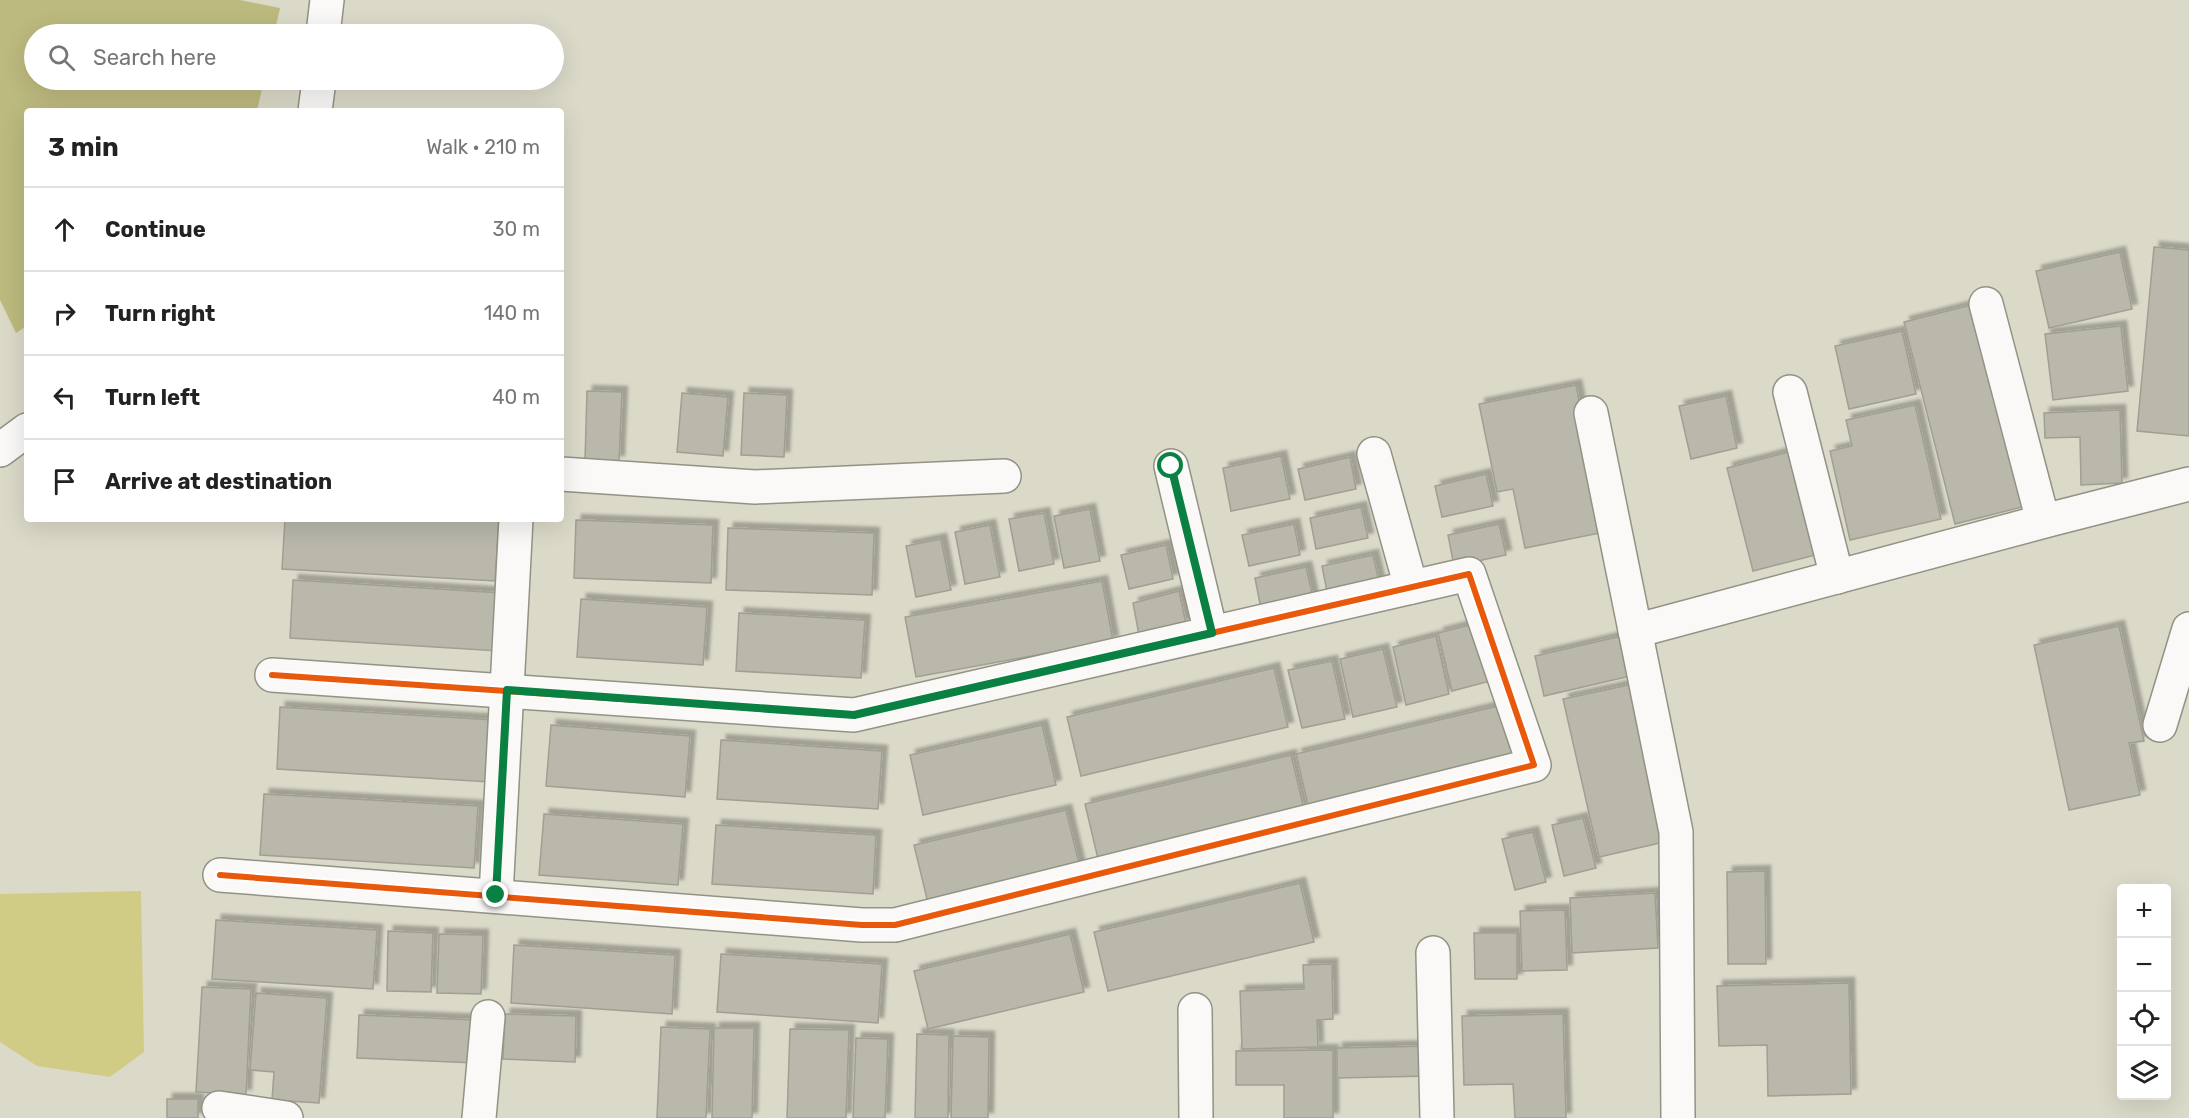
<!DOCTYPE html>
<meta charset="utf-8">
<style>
body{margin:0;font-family:Rubik,sans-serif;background:#f2f2f2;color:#222}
.controls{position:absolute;right:18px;bottom:18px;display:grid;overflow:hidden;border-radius:6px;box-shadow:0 6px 24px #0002}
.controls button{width:54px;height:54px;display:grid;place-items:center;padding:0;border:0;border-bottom:2px solid #e0e0e0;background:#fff;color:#222;font:30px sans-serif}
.stop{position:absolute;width:18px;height:18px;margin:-14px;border:4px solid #0b8043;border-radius:50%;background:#fff}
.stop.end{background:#0b8043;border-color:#fff;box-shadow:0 2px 6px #0008}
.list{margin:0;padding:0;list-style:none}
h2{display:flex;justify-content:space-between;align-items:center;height:78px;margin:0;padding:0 24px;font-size:26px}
h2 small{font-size:20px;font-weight:400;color:#767676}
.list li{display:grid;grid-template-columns:39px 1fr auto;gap:18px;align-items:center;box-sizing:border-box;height:84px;padding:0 24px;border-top:2px solid #e0e0e0}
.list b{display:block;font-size:22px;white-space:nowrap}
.list em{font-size:20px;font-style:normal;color:#767676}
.icon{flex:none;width:33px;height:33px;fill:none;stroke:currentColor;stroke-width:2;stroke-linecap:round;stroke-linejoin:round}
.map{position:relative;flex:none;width:2189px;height:1118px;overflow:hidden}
.search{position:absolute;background:#fff;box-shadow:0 6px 24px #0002;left:24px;top:24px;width:540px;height:66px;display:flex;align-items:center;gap:15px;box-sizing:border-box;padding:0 21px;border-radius:33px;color:#767676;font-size:22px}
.panel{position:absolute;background:#fff;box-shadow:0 6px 24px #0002;left:24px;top:108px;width:540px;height:414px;border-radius:6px}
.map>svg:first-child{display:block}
</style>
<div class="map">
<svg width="2189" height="1118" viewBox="0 0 2189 1118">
<defs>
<filter id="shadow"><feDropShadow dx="5.5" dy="-5.5" stdDeviation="1.5" flood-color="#0004"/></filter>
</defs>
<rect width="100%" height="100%" fill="#dbdac9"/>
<!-- forest -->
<polygon fill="#bdba7f" points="0,0 240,0 280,8 274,34 34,34 34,80 264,80 257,111 27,111 27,326 16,333 0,300"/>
<!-- water -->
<polygon fill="#d0cc86" points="141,891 144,1052 110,1077 37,1066 0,1042 0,894"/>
<!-- building -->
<g fill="#b9b8ab" stroke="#a09f92" stroke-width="1.5" filter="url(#shadow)">
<polygon points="2154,247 2189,250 2189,436 2137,431"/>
<polygon points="2120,252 2132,309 2049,328 2036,271"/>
<polygon points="1975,304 2026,506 1955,524 1904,322"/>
<polygon points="2121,326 2128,391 2053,400 2045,334"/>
<polygon points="1902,331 1916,394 1849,409 1835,346"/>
<polygon points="1576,385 1605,532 1525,548 1513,489 1497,492 1479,404"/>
<polygon points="587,391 622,392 619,461 585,460"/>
<polygon points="682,393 728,397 723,456 677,452"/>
<polygon points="744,393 787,395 784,457 741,455"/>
<polygon points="1726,396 1737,448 1691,459 1679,406"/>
<polygon points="1915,405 1941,519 1850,540 1830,451 1852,446 1846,420"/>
<polygon points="2120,410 2122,483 2081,485 2080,437 2045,438 2044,413"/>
<polygon points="1796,450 1823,553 1753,571 1727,468"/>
<polygon points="1281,456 1290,499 1231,511 1223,468"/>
<polygon points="1350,457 1356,489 1305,500 1298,469"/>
<polygon points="1486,474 1493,506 1442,517 1435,486"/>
<polygon points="1361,507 1368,538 1316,549 1310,518"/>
<polygon points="1090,509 1100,561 1064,568 1054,516"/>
<polygon points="1044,513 1054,564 1019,571 1009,519"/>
<polygon points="285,519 499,519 495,581 282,569"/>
<polygon points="576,520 713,525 711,583 574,578"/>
<polygon points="1294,524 1300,555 1249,566 1242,535"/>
<polygon points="1499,524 1506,555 1454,566 1448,535"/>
<polygon points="990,525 1000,577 965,584 955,532"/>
<polygon points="728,528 874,533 872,595 726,590"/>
<polygon points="941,539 951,590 916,597 906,546"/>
<polygon points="1166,545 1173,579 1129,589 1121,555"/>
<polygon points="1373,555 1380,586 1328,597 1322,566"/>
<polygon points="1306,567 1313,598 1261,609 1255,578"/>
<polygon points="293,580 502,593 499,651 290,638"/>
<polygon points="1102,581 1113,641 916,677 905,617"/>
<polygon points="1179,591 1186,624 1139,635 1133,603"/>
<polygon points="581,599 707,607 703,665 577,657"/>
<polygon points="739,613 865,620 861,678 736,671"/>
<polygon points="1481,622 1494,680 1452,691 1438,633"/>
<polygon points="2119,626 2144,741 2129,743 2140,795 2069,810 2034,645"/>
<polygon points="1626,635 1635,675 1544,696 1535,656"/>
<polygon points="1436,636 1449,694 1406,705 1393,647"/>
<polygon points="1383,649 1397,707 1353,717 1340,659"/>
<polygon points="1332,661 1345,719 1302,728 1288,670"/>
<polygon points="1274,668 1288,727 1081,776 1067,717"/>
<polygon points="1638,683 1673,840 1599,857 1563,699"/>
<polygon points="1502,705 1517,764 1310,813 1296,754"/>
<polygon points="280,707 494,720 490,782 277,769"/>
<polygon points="551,725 690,736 685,797 546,786"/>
<polygon points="1042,725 1056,785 923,815 910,755"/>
<polygon points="721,740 882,751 878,809 717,799"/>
<polygon points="1291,755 1305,813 1099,863 1085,804"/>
<polygon points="264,794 478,806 474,868 260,855"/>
<polygon points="1066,810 1080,868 928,903 914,845"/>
<polygon points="544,814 683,824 678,885 539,875"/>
<polygon points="1583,818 1596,868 1564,876 1552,825"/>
<polygon points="716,825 876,835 873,894 712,884"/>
<polygon points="1533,832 1546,882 1515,890 1502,839"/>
<polygon points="1765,871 1766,964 1728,964 1727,872"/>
<polygon points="1300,883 1314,942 1108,991 1094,932"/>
<polygon points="1655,893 1658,948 1572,953 1570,898"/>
<polygon points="1565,910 1567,970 1522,971 1520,911"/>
<polygon points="216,920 377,930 373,989 212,979"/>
<polygon points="388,931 433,933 431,992 387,991"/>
<polygon points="1474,933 1517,933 1517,979 1475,979"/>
<polygon points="439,934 483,935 481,994 437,993"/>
<polygon points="1070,934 1084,992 928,1029 914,971"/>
<polygon points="514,945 675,955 672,1014 511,1003"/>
<polygon points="721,954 882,964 878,1023 717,1012"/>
<polygon points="1332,964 1333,1019 1317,1020 1318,1047 1242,1049 1240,991 1304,989 1303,965"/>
<polygon points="1849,983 1851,1094 1768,1096 1767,1045 1719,1046 1717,986"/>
<polygon points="202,987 251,989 246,1095 196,1092"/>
<polygon points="256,993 327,998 319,1103 272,1100 274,1072 250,1070"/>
<polygon points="505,1014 576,1016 575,1062 503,1059"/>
<polygon points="1563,1014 1566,1118 1515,1118 1513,1084 1464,1085 1462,1016"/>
<polygon points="359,1015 477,1020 476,1063 357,1058"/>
<polygon points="661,1027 710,1029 706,1118 657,1118"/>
<polygon points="714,1028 754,1028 752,1118 712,1118"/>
<polygon points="790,1029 849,1030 846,1118 787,1118"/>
<polygon points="917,1034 949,1035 948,1118 915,1118"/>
<polygon points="953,1036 989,1037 988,1118 951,1118"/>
<polygon points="856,1038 888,1039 885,1118 853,1118"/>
<polygon points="1431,1046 1431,1076 1337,1078 1337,1048"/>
<polygon points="1333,1050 1333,1118 1284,1118 1284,1085 1236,1085 1236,1051"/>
<rect x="167" y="1099" width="31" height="19"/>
</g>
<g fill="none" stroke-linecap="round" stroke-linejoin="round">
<defs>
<g id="minor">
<polyline points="323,34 327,0"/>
<polyline points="315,111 319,80"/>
<polyline points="1986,304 2043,521"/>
<polyline points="1790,392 1837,577"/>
<polyline points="1591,413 1676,832 1678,1118"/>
<polyline points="0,450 27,430"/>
<polyline points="1374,454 1411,587"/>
<polyline points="1171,466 1211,633"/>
<polyline points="561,474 755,487 1004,476"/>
<polyline points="1635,631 2052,519 2189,484"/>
<polyline points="2160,725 2189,629"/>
<polyline points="220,875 862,925 895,925 1534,765 1469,574 854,715 272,675"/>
<polyline points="496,895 516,519"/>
<polyline points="1433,953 1437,1118"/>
<polyline points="1195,1010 1196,1118"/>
<polyline points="219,1108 286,1118"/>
<polyline points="479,1118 488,1017"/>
</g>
</defs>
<!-- minor casing -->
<use href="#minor" stroke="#929285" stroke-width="36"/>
<!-- minor -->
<use href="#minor" stroke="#faf9f7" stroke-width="33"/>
<defs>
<polyline id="cycleway" points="220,875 862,925 895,925 1534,765 1469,574 854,715 272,675"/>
</defs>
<!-- cycleway casing -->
<use href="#cycleway" stroke="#fff" stroke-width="10"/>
<!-- cycleway -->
<use href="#cycleway" stroke="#e8590c" stroke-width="6"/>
</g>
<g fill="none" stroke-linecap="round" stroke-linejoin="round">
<!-- route -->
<polyline stroke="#0b8043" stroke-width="8" points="496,895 507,690 854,715 1212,633 1171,466"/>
</g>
</svg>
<div class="controls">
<button>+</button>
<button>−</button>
<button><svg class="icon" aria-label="locate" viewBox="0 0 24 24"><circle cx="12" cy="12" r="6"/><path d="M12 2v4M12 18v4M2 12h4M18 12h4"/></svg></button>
<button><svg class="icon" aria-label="layers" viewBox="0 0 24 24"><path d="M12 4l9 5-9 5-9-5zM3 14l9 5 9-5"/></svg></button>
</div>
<div class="stop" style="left:1171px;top:466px"></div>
<div class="stop end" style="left:496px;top:895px"></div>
<div class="search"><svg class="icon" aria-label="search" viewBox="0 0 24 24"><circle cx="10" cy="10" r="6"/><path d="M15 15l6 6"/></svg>Search here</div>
<section class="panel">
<h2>3 min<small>Walk · 210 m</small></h2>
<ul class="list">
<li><svg class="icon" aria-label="ahead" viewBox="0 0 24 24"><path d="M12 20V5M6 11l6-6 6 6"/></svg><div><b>Continue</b></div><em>30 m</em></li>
<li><svg class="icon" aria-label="right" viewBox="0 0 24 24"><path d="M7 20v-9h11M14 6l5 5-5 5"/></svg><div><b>Turn right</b></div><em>140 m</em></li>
<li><svg class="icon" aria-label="left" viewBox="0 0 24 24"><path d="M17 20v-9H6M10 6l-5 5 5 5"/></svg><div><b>Turn left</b></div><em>40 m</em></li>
<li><svg class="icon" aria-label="arrive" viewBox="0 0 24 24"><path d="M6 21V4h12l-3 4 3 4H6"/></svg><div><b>Arrive at destination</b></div></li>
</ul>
</section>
</div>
